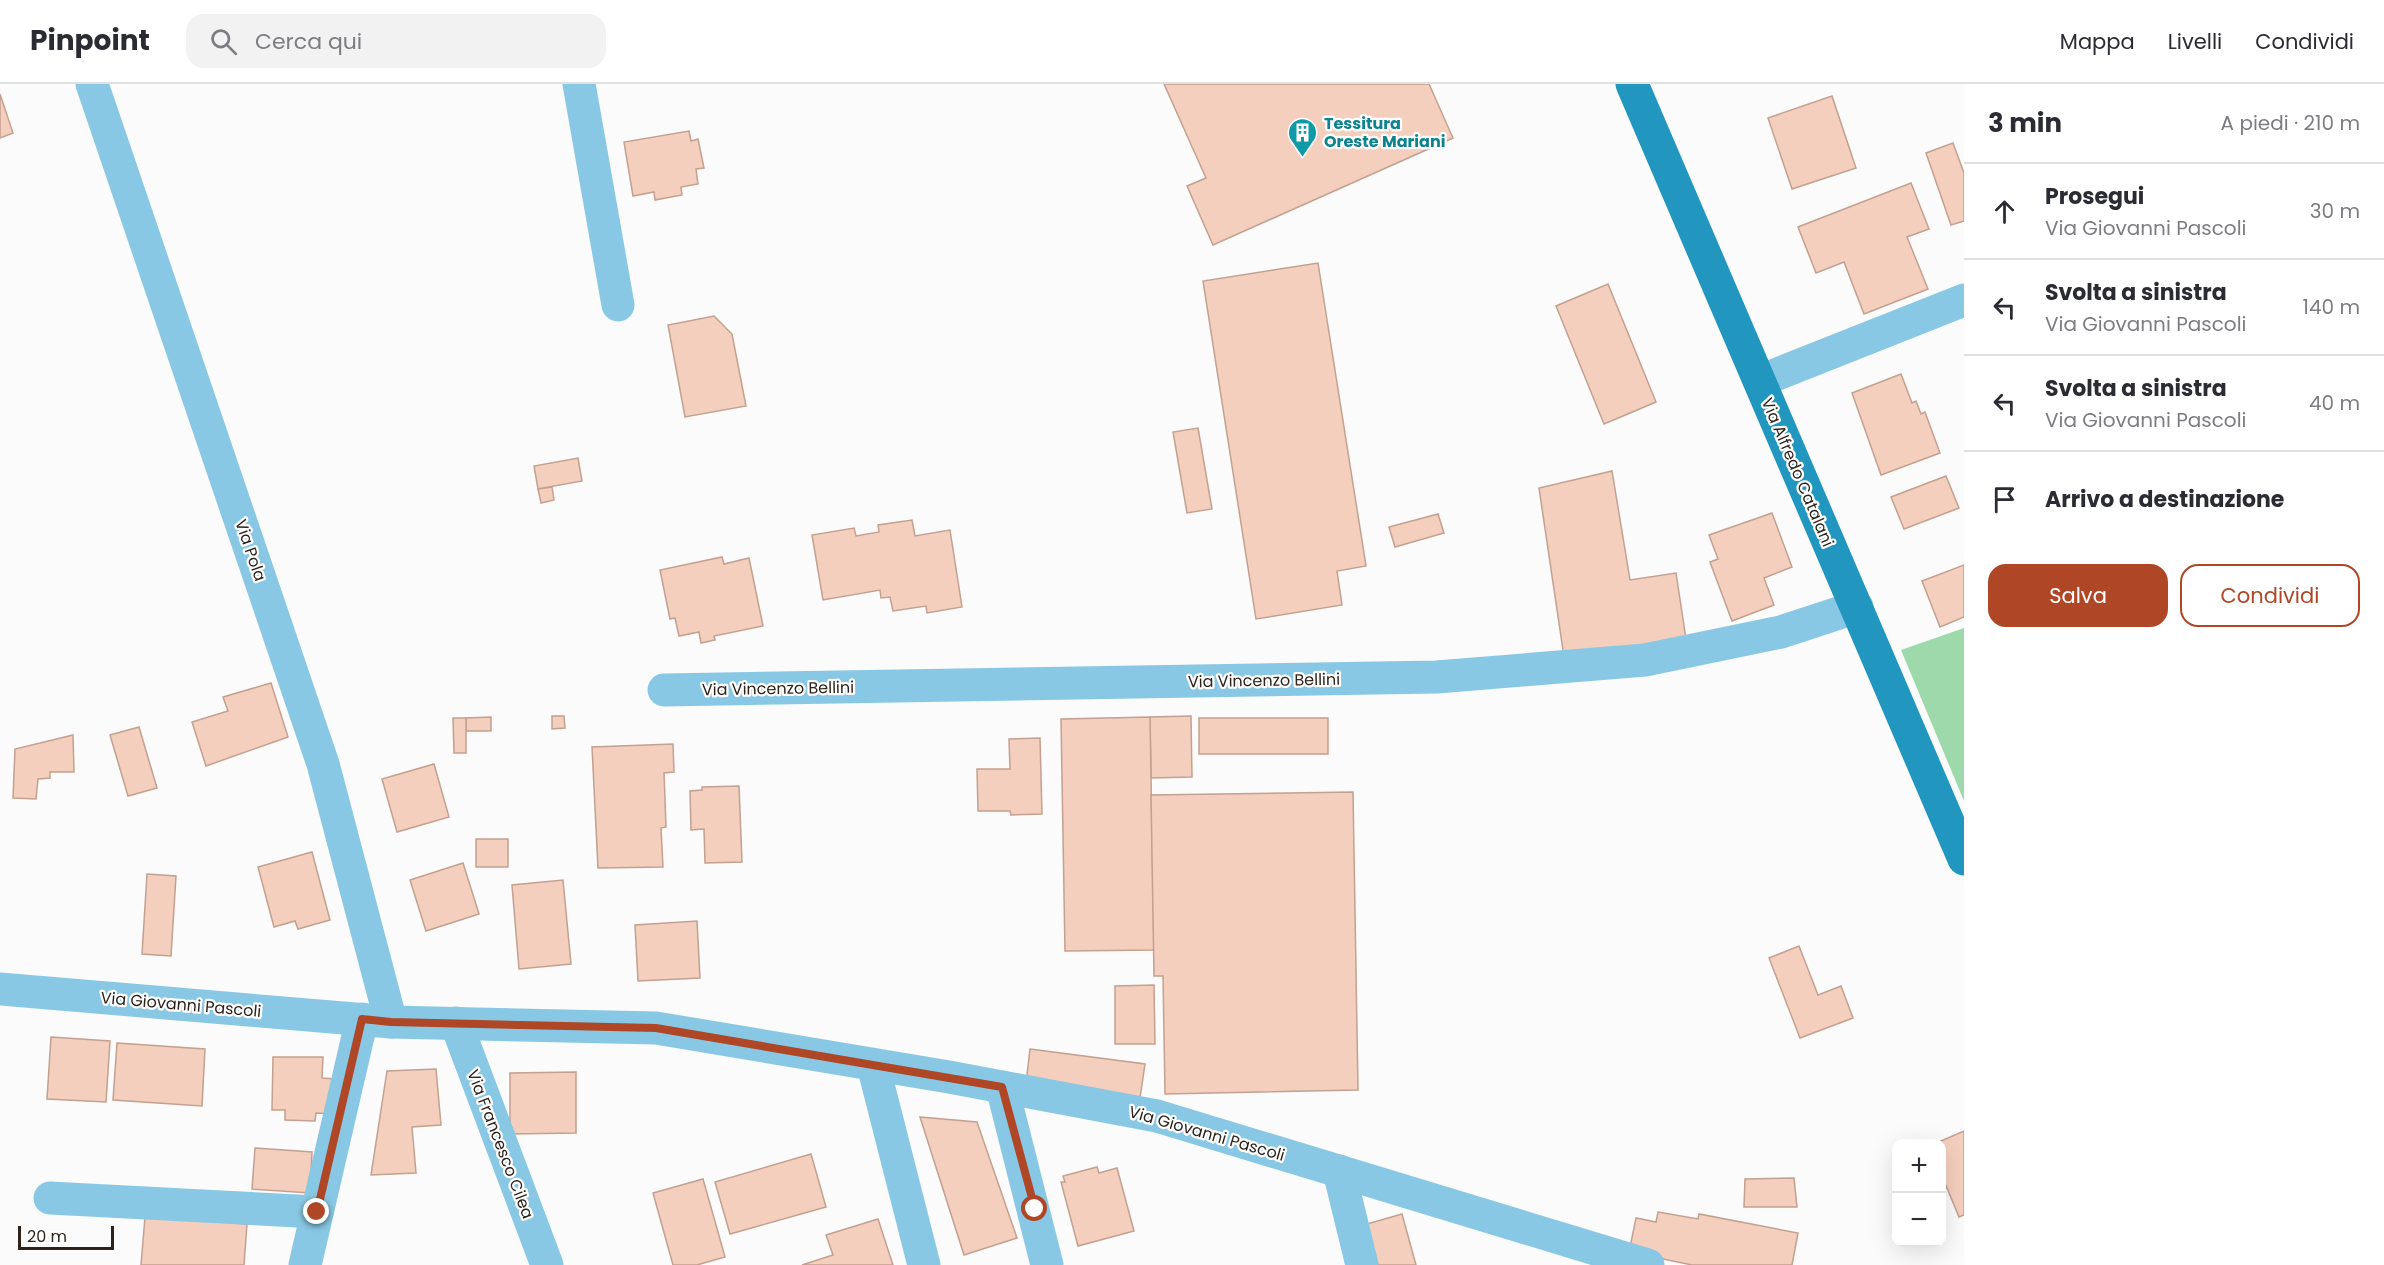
<!DOCTYPE html>
<html lang="it">
<meta charset="utf-8">
<style>
body{margin:0;font-family:Poppins,sans-serif;background:#f2f2f3;color:#2b2b33}
.controls{position:absolute;right:18px;bottom:18px;display:grid;overflow:hidden;border-radius:12px;box-shadow:0 6px 24px #0002}
.controls button{width:54px;height:54px;display:grid;place-items:center;padding:0;border:0;border-bottom:2px solid #e1e1e2;background:#fff;color:#2b2b33;font:30px sans-serif}
.scale{position:absolute;left:18px;bottom:15px;width:96px;box-sizing:border-box;padding-left:6px;border:3px solid #2e231a;border-top:0;font-size:16px;line-height:21px;white-space:nowrap;color:#2e231a;-webkit-text-stroke:4px #fff;paint-order:stroke}
.stop{position:absolute;width:18px;height:18px;margin:-14px;border:4px solid #af4726;border-radius:50%;background:#fff}
.stop.end{background:#af4726;border-color:#fff;box-shadow:0 2px 6px #0008}
.list{margin:0;padding:0;list-style:none}
h2{display:flex;justify-content:space-between;align-items:center;height:78px;margin:0;padding:0 24px;font-size:26px}
h2 small{font-size:20px;font-weight:400;color:#7c7c81}
.list li{display:grid;grid-template-columns:39px 1fr auto;gap:18px;align-items:center;box-sizing:border-box;height:96px;padding:0 24px;border-top:2px solid #e1e1e2}
.list b{display:block;font-size:22px;white-space:nowrap}
.list p{margin:0;font-size:20px;white-space:nowrap;color:#7c7c81}
.list em{font-size:20px;font-style:normal;color:#7c7c81}
.actions{display:flex;gap:12px;padding:18px 24px}
.actions a{flex:1;padding:14px 0;border:2px solid #af4726;border-radius:18px;text-align:center;font-size:21px;color:#af4726}
.actions .main{background:#af4726;color:#fff}
.icon{flex:none;width:33px;height:33px;fill:none;stroke:currentColor;stroke-width:2;stroke-linecap:round;stroke-linejoin:round}
.map{position:relative;flex:none;width:1964px;height:1181px;overflow:hidden}
header{display:flex;align-items:center;gap:36px;box-sizing:border-box;height:84px;padding:0 30px;background:#fff;border-bottom:2px solid #e1e1e2}
header strong{font-size:28px}
nav{display:flex;gap:33px;margin-inline-start:auto;font-size:21px}
.search{width:420px;height:54px;background:#f2f2f3;display:flex;align-items:center;gap:15px;box-sizing:border-box;padding:0 21px;border-radius:18px;color:#7c7c81;font-size:22px}
main{display:flex}
aside{flex:1;background:#fff}
.map>svg:first-child{display:block}
</style>
<header>
<strong>Pinpoint</strong>
<div class="search"><svg class="icon" aria-label="search" viewBox="0 0 24 24"><circle cx="10" cy="10" r="6"/><path d="M15 15l6 6"/></svg>Cerca qui</div>
<nav><a>Mappa</a><a>Livelli</a><a>Condividi</a></nav>
</header>
<main>
<div class="map">
<svg width="1964" height="1181" viewBox="0 0 1964 1181">
<rect width="100%" height="100%" fill="#fbfbfb"/>
<!-- green -->
<polygon fill="#9dd9ab" points="1964,544 1964,717 1901,566"/>
<!-- building -->
<g fill="#f4cfbd" stroke="#c3a08f" stroke-width="1.5">
<polygon points="1164,0 1429,0 1453,54 1213,161 1187,102 1206,94"/>
<polygon points="0,10 13,49 0,54"/>
<polygon points="1832,12 1856,84 1792,105 1768,34"/>
<polygon points="689,47 691,57 698,55 704,84 696,85 698,100 681,103 682,111 655,116 654,108 633,112 624,58"/>
<polygon points="1953,59 1964,89 1964,137 1951,141 1926,69"/>
<polygon points="1911,99 1929,145 1907,153 1928,205 1864,230 1844,178 1816,189 1798,143"/>
<polygon points="1318,179 1366,482 1337,487 1342,521 1256,535 1203,197"/>
<polygon points="1608,200 1656,318 1604,340 1556,222"/>
<polygon points="714,232 732,250 746,322 685,333 668,241"/>
<polygon points="1901,290 1912,319 1916,317 1921,330 1925,328 1940,369 1881,391 1852,309"/>
<polygon points="1198,344 1212,425 1187,429 1173,348"/>
<polygon points="578,374 582,397 538,405 534,382"/>
<polygon points="1612,387 1630,496 1676,489 1686,555 1564,573 1539,404"/>
<polygon points="1946,392 1959,424 1904,445 1891,413"/>
<polygon points="552,403 554,416 541,419 538,405"/>
<polygon points="1772,429 1792,483 1764,494 1774,521 1732,537 1710,478 1718,475 1709,451"/>
<polygon points="1438,430 1444,449 1395,463 1389,443"/>
<polygon points="912,436 915,452 950,446 962,523 927,529 926,522 893,527 890,513 881,514 880,506 823,516 812,451 854,444 856,452 879,448 878,441"/>
<polygon points="722,473 724,480 749,474 763,542 714,552 715,556 701,559 699,548 679,552 675,534 670,535 660,486"/>
<polygon points="1964,481 1964,533 1940,543 1922,497"/>
<polygon points="271,599 288,653 206,682 192,638 228,627 223,613"/>
<polygon points="552,632 564,632 565,644 552,645"/>
<polygon points="1191,632 1192,693 1151,694 1150,633"/>
<polygon points="491,633 491,647 466,647 466,634"/>
<polygon points="1150,633 1154,866 1065,867 1061,635"/>
<polygon points="453,634 466,634 466,669 454,669"/>
<rect x="1199" y="634" width="129" height="36"/>
<polygon points="139,643 157,704 128,712 110,651"/>
<polygon points="73,651 74,688 50,688 50,694 38,695 36,715 13,714 15,665"/>
<polygon points="1040,654 1042,730 1011,731 1010,727 978,727 977,685 1010,685 1009,655"/>
<polygon points="673,660 674,688 664,689 666,743 661,744 663,783 598,784 592,663"/>
<polygon points="434,680 449,733 397,748 382,695"/>
<polygon points="739,702 742,778 705,779 704,745 691,746 690,707 702,706 702,703"/>
<polygon points="1353,708 1358,1006 1165,1010 1163,892 1154,892 1151,711"/>
<rect x="476" y="755" width="32" height="28"/>
<polygon points="312,768 330,836 298,845 295,837 274,843 258,783"/>
<polygon points="463,779 479,830 426,847 410,796"/>
<polygon points="147,790 176,792 171,872 142,870"/>
<polygon points="563,796 571,880 519,885 512,801"/>
<polygon points="697,837 700,894 638,897 635,841"/>
<polygon points="1799,862 1818,911 1841,902 1853,934 1800,954 1769,874"/>
<polygon points="1154,901 1155,960 1115,960 1115,902"/>
<polygon points="51,953 110,957 106,1018 47,1015"/>
<polygon points="117,959 205,965 202,1022 113,1016"/>
<polygon points="1030,965 1145,980 1140,1014 1026,999"/>
<polygon points="273,973 323,973 322,994 336,995 336,1030 316,1029 315,1037 285,1036 285,1026 272,1026"/>
<polygon points="436,985 441,1041 412,1043 416,1089 371,1091 387,987"/>
<polygon points="576,988 576,1049 510,1050 510,989"/>
<polygon points="920,1033 977,1038 1017,1154 964,1171"/>
<polygon points="1964,1047 1964,1131 1959,1133 1942,1092 1942,1060 1934,1060"/>
<polygon points="255,1064 312,1068 310,1109 252,1105"/>
<polygon points="811,1070 826,1123 730,1150 715,1098"/>
<polygon points="1097,1083 1099,1089 1117,1084 1134,1147 1078,1162 1061,1098 1065,1098 1063,1092"/>
<polygon points="1794,1094 1797,1123 1744,1123 1745,1095"/>
<polygon points="703,1095 725,1173 697,1181 673,1181 653,1109"/>
<polygon points="1658,1128 1698,1135 1699,1130 1798,1149 1792,1181 1692,1181 1629,1168 1636,1134 1656,1138"/>
<polygon points="1402,1130 1416,1181 1378,1181 1367,1140"/>
<polygon points="145,1133 247,1140 244,1181 141,1181"/>
<polygon points="878,1135 893,1181 802,1181 833,1171 826,1151"/>
</g>
<g fill="none" stroke-linecap="round" stroke-linejoin="round">
<!-- minor -->
<g stroke="#89c8e4" stroke-width="33">
<polyline points="92,0 323,680 391,938"/>
<polyline points="579,0 618,221"/>
<polyline points="1760,297 1964,216"/>
<polyline points="664,606 1437,593 1645,576 1781,548 1857,523"/>
<polyline points="0,905 391,938 656,944 949,993 1157,1032 1648,1181"/>
<polyline points="456,939 547,1181"/>
<polyline points="873,981 924,1181"/>
<polyline points="1002,1003 1047,1181"/>
<polyline points="1339,1087 1362,1181"/>
<polyline points="50,1114 317,1128"/>
<polyline points="305,1181 362,935"/>
</g>
<!-- major -->
<polyline stroke="#2197c0" stroke-width="33" points="1632,0 1964,775"/>
</g>
<g fill="none" stroke-linecap="round" stroke-linejoin="round">
<!-- route -->
<polyline stroke="#af4726" stroke-width="8" points="317,1128 362,935 391,938 656,944 1002,1003 1035,1125"/>
</g>
<!-- icons -->
<defs>
<symbol id="building-pin" viewBox="-11 -11 22 30"><path d="M0 17L-7.5 6A9.5 9.5 0 1 1 7.5 6Z" fill="#0f9aa8" stroke="#fff"/><path d="M-4-6H4V6H1V3H-1V6H-4ZM-2.5-4.3h1.7v1.8h-1.7ZM.8-4.3h1.7v1.8H.8ZM-2.5-1h1.7V.8h-1.7ZM.8-1h1.7V.8H.8Z" fill="#fff"/></symbol>
</defs>
<g fill-rule="evenodd">
<use href="#building-pin" x="1286" y="32" width="33" height="45"/>
</g>
<g text-anchor="middle" stroke-width="4.5" stroke-linejoin="round" paint-order="stroke">
<!-- culture labels -->
<g font-size="16" font-weight="bold" fill="#0d838f" stroke="#fff" text-anchor="start">
<text x="1324" y="45">Tessitura<tspan x="1324" dy="18">Oreste Mariani</tspan></text>
</g>
<!-- street labels -->
<g font-size="16" fill="#2e231a" stroke="#fff">
<text transform="translate(1798 388) rotate(67)" y="6">Via Alfredo Catalani</text>
<text transform="translate(251 466) rotate(71)" y="6">Via Pola</text>
<text transform="translate(1264 596) rotate(-1)" y="6">Via Vincenzo Bellini</text>
<text transform="translate(778 604) rotate(-1)" y="6">Via Vincenzo Bellini</text>
<text transform="translate(181 920) rotate(5)" y="6">Via Giovanni Pascoli</text>
<text transform="translate(1207 1049) rotate(16)" y="6">Via Giovanni Pascoli</text>
<text transform="translate(501 1060) rotate(69)" y="6">Via Francesco Cilea</text>
</g>
</g>
</svg>
<div class="controls">
<button>+</button>
<button>−</button>
</div>
<div class="scale">20 m</div>
<div class="stop" style="left:1035px;top:1125px"></div>
<div class="stop end" style="left:317px;top:1128px"></div>
</div>
<aside>
<h2>3 min<small>A piedi · 210 m</small></h2>
<ul class="list">
<li><svg class="icon" aria-label="ahead" viewBox="0 0 24 24"><path d="M12 20V5M6 11l6-6 6 6"/></svg><div><b>Prosegui</b><p>Via Giovanni Pascoli</p></div><em>30 m</em></li>
<li><svg class="icon" aria-label="left" viewBox="0 0 24 24"><path d="M17 20v-9H6M10 6l-5 5 5 5"/></svg><div><b>Svolta a sinistra</b><p>Via Giovanni Pascoli</p></div><em>140 m</em></li>
<li><svg class="icon" aria-label="left" viewBox="0 0 24 24"><path d="M17 20v-9H6M10 6l-5 5 5 5"/></svg><div><b>Svolta a sinistra</b><p>Via Giovanni Pascoli</p></div><em>40 m</em></li>
<li><svg class="icon" aria-label="arrive" viewBox="0 0 24 24"><path d="M6 21V4h12l-3 4 3 4H6"/></svg><div><b>Arrivo a destinazione</b></div></li>
</ul>
<div class="actions"><a class="main">Salva</a><a>Condividi</a></div>
</aside>
</main>
